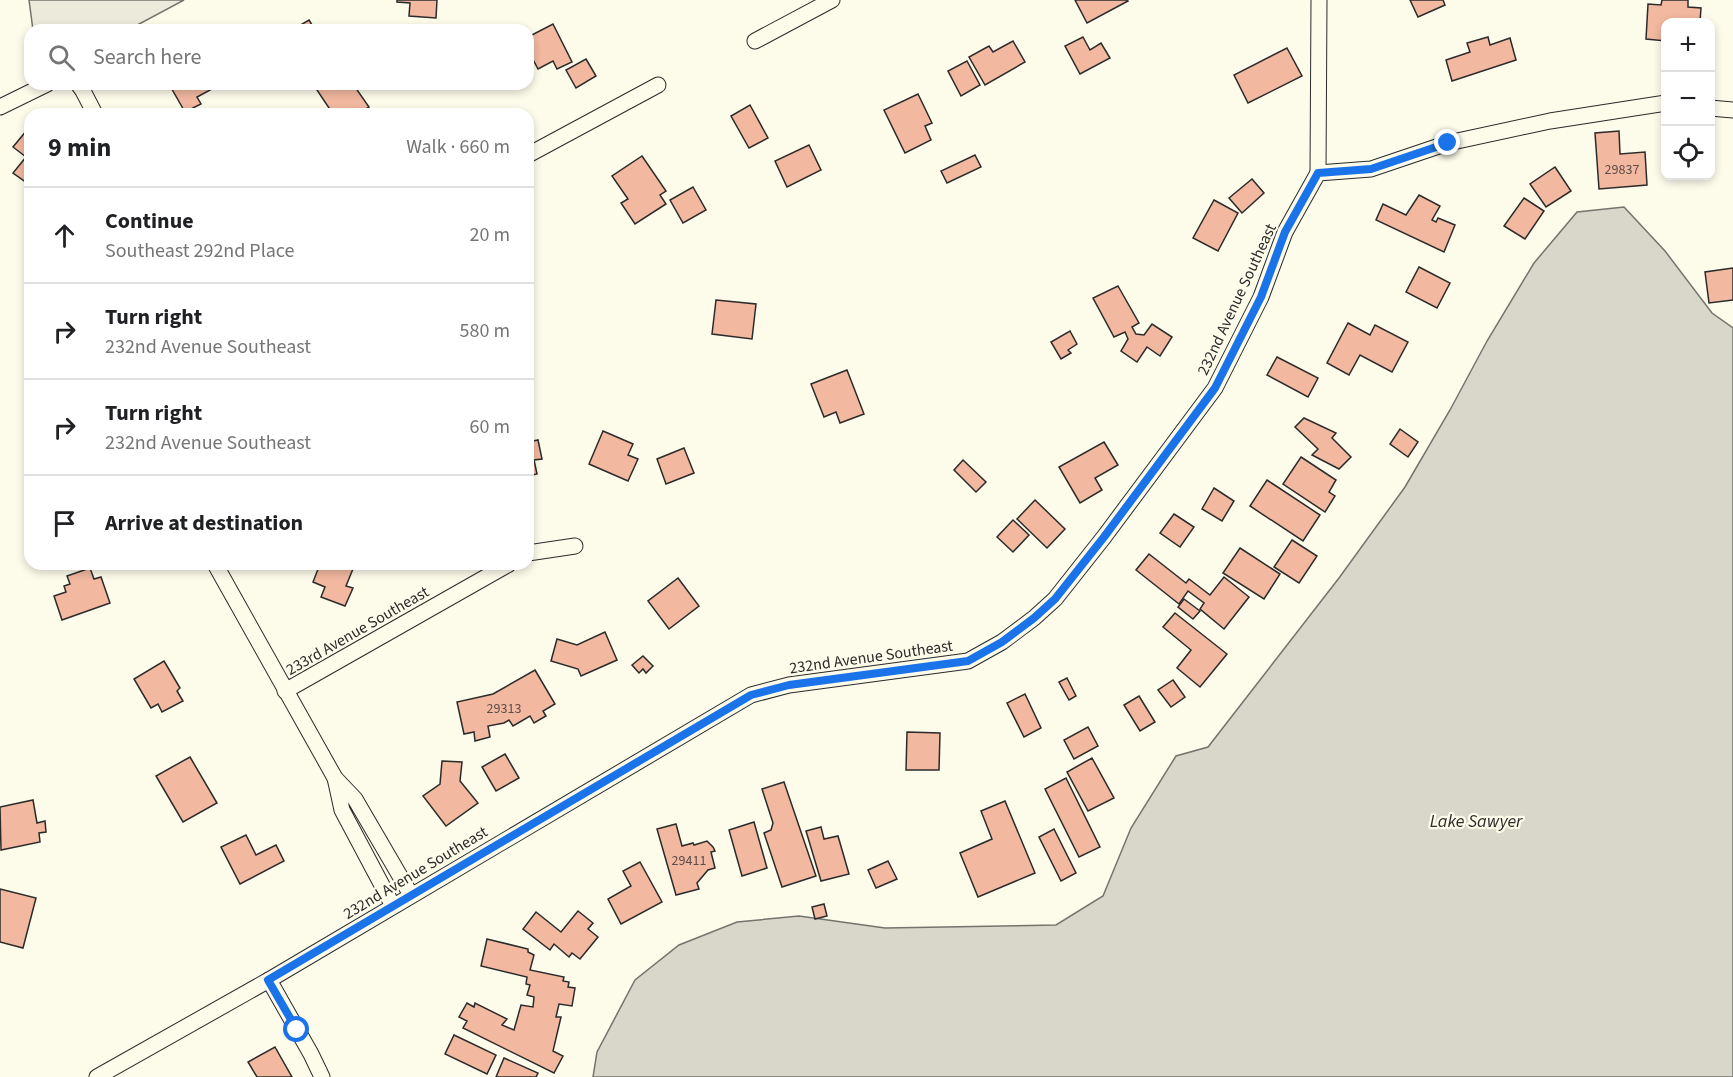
<!DOCTYPE html>
<meta charset="utf-8">
<style>
body{margin:0;font-family:"Source Sans 3",sans-serif;background:#f6f6f6;color:#202124}
.controls{position:absolute;right:18px;top:18px;display:grid;overflow:hidden;border-radius:12px;box-shadow:0 3px 9px #0003}
.controls button{width:54px;height:54px;display:grid;place-items:center;padding:0;border:0;border-bottom:2px solid #e0e0e0;background:#fff;color:#202124;font:30px sans-serif}
.stop{position:absolute;width:18px;height:18px;margin:-14px;border:4px solid #1a73e8;border-radius:50%;background:#fff}
.stop.end{background:#1a73e8;border-color:#fff;box-shadow:0 2px 6px #0008}
.list{margin:0;padding:0;list-style:none}
h2{display:flex;justify-content:space-between;align-items:center;height:78px;margin:0;padding:0 24px;font-size:26px}
h2 small{font-size:20px;font-weight:400;color:#757577}
.list li{display:grid;grid-template-columns:39px 1fr auto;gap:18px;align-items:center;box-sizing:border-box;height:96px;padding:0 24px;border-top:2px solid #e0e0e0}
.list b{display:block;font-size:22px;white-space:nowrap}
.list p{margin:0;font-size:20px;white-space:nowrap;color:#757577}
.list em{font-size:20px;font-style:normal;color:#757577}
.icon{flex:none;width:33px;height:33px;fill:none;stroke:currentColor;stroke-width:2;stroke-linecap:round;stroke-linejoin:round}
.map{position:relative;flex:none;width:1733px;height:1077px;overflow:hidden}
.search{position:absolute;background:#fff;box-shadow:0 3px 9px #0003;left:24px;top:24px;width:510px;height:66px;display:flex;align-items:center;gap:15px;box-sizing:border-box;padding:0 21px;border-radius:18px;color:#757577;font-size:22px}
.panel{position:absolute;background:#fff;box-shadow:0 3px 9px #0003;left:24px;top:108px;width:510px;height:462px;border-radius:18px}
.map>svg:first-child{display:block}
</style>
<div class="map">
<svg width="1733" height="1077" viewBox="0 0 1733 1077">
<rect width="100%" height="100%" fill="#fdfbea"/>
<!-- green -->
<polygon fill="#ecebdb" stroke="#74746e" stroke-width="1.5" points="29,0 184,0 128,30 33,30"/>
<!-- water -->
<polygon fill="#d8d7c9" stroke="#74746e" stroke-width="1.5" points="1624,207 1665,251 1712,313 1733,328 1733,1077 593,1077 597,1052 635,980 679,945 737,922 799,916 885,928 1056,925 1103,896 1131,828 1176,756 1208,747 1339,578 1405,487 1450,410 1487,341 1534,263 1577,212"/>
<!-- building -->
<g fill="#f2b8a0" stroke="#2b2b2b" stroke-width="1.5">
<polygon points="397,0 437,0 436,18 409,16 410,3 397,2"/>
<polygon points="1075,0 1127,0 1128,1 1087,23"/>
<polygon points="1410,0 1443,0 1445,5 1418,17"/>
<polygon points="1662,0 1688,0 1688,7 1701,8 1700,22 1666,22 1666,41 1646,39 1648,4 1661,5"/>
<polygon points="309,20 315,30 292,30"/>
<polygon points="553,24 572,62 557,69 553,61 538,69 528,50 528,37"/>
<polygon points="1083,37 1090,50 1101,43 1110,58 1080,74 1065,46"/>
<polygon points="1488,37 1490,45 1510,38 1516,60 1452,81 1446,60 1470,52 1467,43"/>
<polygon points="1013,41 1025,62 985,85 969,57 989,46 993,52"/>
<polygon points="1287,48 1302,76 1248,103 1234,75"/>
<polygon points="586,59 596,76 576,88 566,70"/>
<polygon points="967,61 980,85 961,96 948,71"/>
<polygon points="169,84 221,84 197,97 201,104 185,112"/>
<polygon points="313,84 341,84 343,88 349,84 353,84 369,107 358,114 333,114"/>
<polygon points="918,94 932,123 925,126 931,140 905,153 884,110"/>
<polygon points="750,105 768,138 749,148 731,116"/>
<polygon points="27,130 30,132 30,185 13,173 26,157 13,147"/>
<polygon points="1619,131 1620,154 1645,152 1647,185 1599,189 1595,133"/>
<polygon points="809,145 821,170 787,187 775,161"/>
<polygon points="975,155 981,167 947,183 941,171"/>
<polygon points="642,156 666,191 660,195 666,204 635,224 621,203 628,199 612,176"/>
<polygon points="1555,167 1571,191 1546,207 1530,184"/>
<polygon points="1252,179 1264,193 1242,213 1229,198"/>
<polygon points="693,187 706,210 683,223 670,200"/>
<polygon points="1419,195 1440,206 1432,220 1436,222 1438,218 1455,225 1444,252 1376,220 1383,204 1406,215"/>
<polygon points="1524,198 1544,211 1525,239 1504,226"/>
<polygon points="1214,200 1238,213 1218,251 1193,238"/>
<polygon points="1419,267 1450,283 1437,308 1406,292"/>
<polygon points="1733,268 1733,300 1709,303 1705,272"/>
<polygon points="1118,286 1139,323 1132,327 1136,334 1144,335 1152,324 1172,337 1160,356 1147,347 1137,362 1121,351 1128,339 1125,332 1114,337 1093,298"/>
<polygon points="716,300 756,304 752,339 712,334"/>
<polygon points="1348,323 1370,335 1375,325 1408,342 1392,372 1360,355 1349,375 1327,363"/>
<polygon points="1070,331 1077,344 1068,350 1071,353 1061,359 1051,342"/>
<polygon points="1277,357 1318,378 1308,397 1267,375"/>
<polygon points="847,370 864,414 840,423 836,412 824,417 811,384"/>
<polygon points="1304,418 1336,433 1332,438 1351,457 1339,469 1312,455 1318,449 1295,427"/>
<polygon points="1400,429 1418,442 1408,457 1390,444"/>
<polygon points="603,431 633,444 628,455 638,459 628,481 589,464"/>
<polygon points="538,440 542,459 534,460 537,474 528,476 528,442"/>
<polygon points="1104,442 1118,465 1095,478 1102,490 1080,503 1059,467"/>
<polygon points="684,448 694,473 666,484 657,459"/>
<polygon points="1301,457 1336,480 1329,492 1335,496 1325,512 1283,484"/>
<polygon points="963,460 986,482 976,492 954,470"/>
<polygon points="1267,480 1320,515 1303,541 1250,506"/>
<polygon points="1214,488 1234,501 1222,521 1202,509"/>
<polygon points="1035,500 1065,529 1047,548 1017,519"/>
<polygon points="1174,514 1194,527 1180,547 1160,533"/>
<polygon points="1013,520 1029,535 1013,552 997,537"/>
<polygon points="1292,540 1317,556 1299,583 1274,567"/>
<polygon points="1240,548 1280,574 1264,599 1223,573"/>
<polygon points="1149,554 1186,583 1189,579 1210,595 1224,577 1249,597 1224,629 1200,609 1204,603 1188,591 1179,604 1136,570"/>
<polygon points="320,564 355,564 346,586 353,588 345,606 321,597 325,587 313,582"/>
<polygon points="90,568 94,579 101,577 110,603 62,620 54,596 66,592 64,586 70,584 67,576"/>
<polygon points="678,578 699,606 669,629 648,601"/>
<polygon points="1184,599 1200,611 1193,619 1178,607"/>
<polygon points="1175,613 1227,654 1200,687 1177,668 1191,650 1163,627"/>
<polygon points="605,632 617,660 581,676 578,669 551,661 557,639 577,645"/>
<polygon points="643,656 653,666 646,673 643,669 639,673 632,665"/>
<polygon points="164,661 180,688 177,691 183,701 162,712 158,704 151,708 134,679"/>
<polygon points="535,670 555,704 543,711 546,716 534,723 530,716 513,726 509,720 504,723 488,726 490,737 475,741 474,732 464,734 457,702 493,694"/>
<polygon points="1067,678 1076,696 1069,700 1059,682"/>
<polygon points="1173,680 1185,697 1171,707 1158,690"/>
<polygon points="1025,694 1041,728 1024,737 1007,703"/>
<polygon points="1139,696 1155,722 1140,731 1124,705"/>
<polygon points="1088,727 1098,746 1074,759 1064,740"/>
<polygon points="907,732 940,733 939,770 906,770"/>
<polygon points="505,754 519,778 496,791 482,767"/>
<polygon points="190,757 217,803 183,822 156,776"/>
<polygon points="1092,758 1114,798 1088,811 1067,772"/>
<polygon points="442,761 462,762 460,781 478,803 446,826 423,796 440,784"/>
<polygon points="1066,778 1100,847 1079,857 1045,789"/>
<polygon points="784,782 816,876 782,887 764,833 771,830 773,823 762,789"/>
<polygon points="33,800 37,823 45,821 46,832 39,833 40,842 1,850 0,807"/>
<polygon points="1005,801 1035,873 978,897 960,853 992,839 981,811"/>
<polygon points="754,822 767,868 742,876 729,830"/>
<polygon points="676,824 682,846 693,843 694,845 707,841 713,847 715,851 711,852 715,868 708,870 697,883 699,889 676,895 657,829"/>
<polygon points="821,827 824,839 838,836 849,874 821,881 806,831"/>
<polygon points="1054,829 1076,873 1061,881 1039,837"/>
<polygon points="246,835 256,855 276,845 284,861 240,884 221,847"/>
<polygon points="888,861 897,879 876,888 868,870"/>
<polygon points="640,862 662,902 621,924 608,899 631,886 623,871"/>
<polygon points="0,889 36,898 23,948 0,942"/>
<polygon points="824,904 827,916 815,919 812,907"/>
<polygon points="578,911 593,923 588,929 598,937 580,959 572,953 569,957 554,944 550,950 523,929 536,912 561,932"/>
<polygon points="487,939 528,949 528,952 534,955 530,970 564,977 563,981 569,982 568,987 575,988 572,1006 559,1004 556,1017 561,1017 553,1051 563,1056 554,1073 463,1028 467,1021 459,1017 467,1003 474,1007 475,1003 507,1019 502,1025 514,1030 521,1005 533,1007 534,997 527,995 530,985 526,984 527,977 481,966"/>
<polygon points="454,1035 496,1055 487,1074 445,1054"/>
<polygon points="275,1047 292,1077 257,1077 248,1062"/>
<polygon points="504,1058 538,1073 536,1077 496,1077"/>
</g>
<g fill="none" stroke-linecap="round" stroke-linejoin="round">
<defs>
<g id="minor">
<polyline points="755,41 832,0"/>
<polyline points="78,84 83,91 95,114"/>
<polyline points="0,107 47,84"/>
<polyline points="1710,108 1733,110"/>
<polyline points="528,155 658,85"/>
<polyline points="1318,173 1319,0"/>
<polyline points="528,553 575,546"/>
<polyline points="215,564 335,778"/>
<polyline points="285,691 509,564"/>
<polyline points="393,906 342,810 335,778 355,799 411,895"/>
<polyline points="269,980 311,1054 322,1077"/>
<polyline points="97,1077 269,980 751,695 789,685 968,661 1002,642 1034,618 1055,599 1104,537 1215,388 1261,297 1285,232 1318,173 1371,169 1448,143 1550,121 1666,103"/>
</g>
</defs>
<!-- minor casing -->
<use href="#minor" stroke="#2b2b2b" stroke-width="17"/>
<!-- minor -->
<use href="#minor" stroke="#fdfbea" stroke-width="15"/>
</g>
<g fill="none" stroke-linecap="round" stroke-linejoin="round">
<!-- route -->
<polyline stroke="#1a73e8" stroke-width="8" points="297,1030 268,980 751,695 789,685 968,661 1002,642 1034,618 1055,599 1104,537 1215,388 1261,297 1285,232 1318,173 1371,169 1448,143"/>
</g>
<g text-anchor="middle" stroke-width="4.5" stroke-linejoin="round" paint-order="stroke">
<!-- number labels -->
<g font-size="14" fill="#5d4e48">
<text x="1622" y="174">29837</text>
<text x="504" y="713">29313</text>
<text x="689" y="865">29411</text>
</g>
<!-- street labels -->
<g font-size="16" fill="#2b2b2b" stroke="#fdfbea">
<text transform="translate(1236 299) rotate(-65)" y="6">232nd Avenue Southeast</text>
<text transform="translate(357 630) rotate(-30)" y="6">233rd Avenue Southeast</text>
<text transform="translate(871 656) rotate(-8)" y="6">232nd Avenue Southeast</text>
<text transform="translate(415 872) rotate(-31)" y="6">232nd Avenue Southeast</text>
</g>
<!-- water labels -->
<g font-size="18" font-style="italic" fill="#2b2b2b" stroke="#fdfbea">
<text x="1476" y="827">Lake Sawyer</text>
</g>
</g>
</svg>
<div class="controls">
<button>+</button>
<button>−</button>
<button><svg class="icon" aria-label="locate" viewBox="0 0 24 24"><circle cx="12" cy="12" r="6"/><path d="M12 2v4M12 18v4M2 12h4M18 12h4"/></svg></button>
</div>
<div class="stop" style="left:297px;top:1030px"></div>
<div class="stop end" style="left:1448px;top:143px"></div>
<div class="search"><svg class="icon" aria-label="search" viewBox="0 0 24 24"><circle cx="10" cy="10" r="6"/><path d="M15 15l6 6"/></svg>Search here</div>
<section class="panel">
<h2>9 min<small>Walk · 660 m</small></h2>
<ul class="list">
<li><svg class="icon" aria-label="ahead" viewBox="0 0 24 24"><path d="M12 20V5M6 11l6-6 6 6"/></svg><div><b>Continue</b><p>Southeast 292nd Place</p></div><em>20 m</em></li>
<li><svg class="icon" aria-label="right" viewBox="0 0 24 24"><path d="M7 20v-9h11M14 6l5 5-5 5"/></svg><div><b>Turn right</b><p>232nd Avenue Southeast</p></div><em>580 m</em></li>
<li><svg class="icon" aria-label="right" viewBox="0 0 24 24"><path d="M7 20v-9h11M14 6l5 5-5 5"/></svg><div><b>Turn right</b><p>232nd Avenue Southeast</p></div><em>60 m</em></li>
<li><svg class="icon" aria-label="arrive" viewBox="0 0 24 24"><path d="M6 21V4h12l-3 4 3 4H6"/></svg><div><b>Arrive at destination</b></div></li>
</ul>
</section>
</div>
